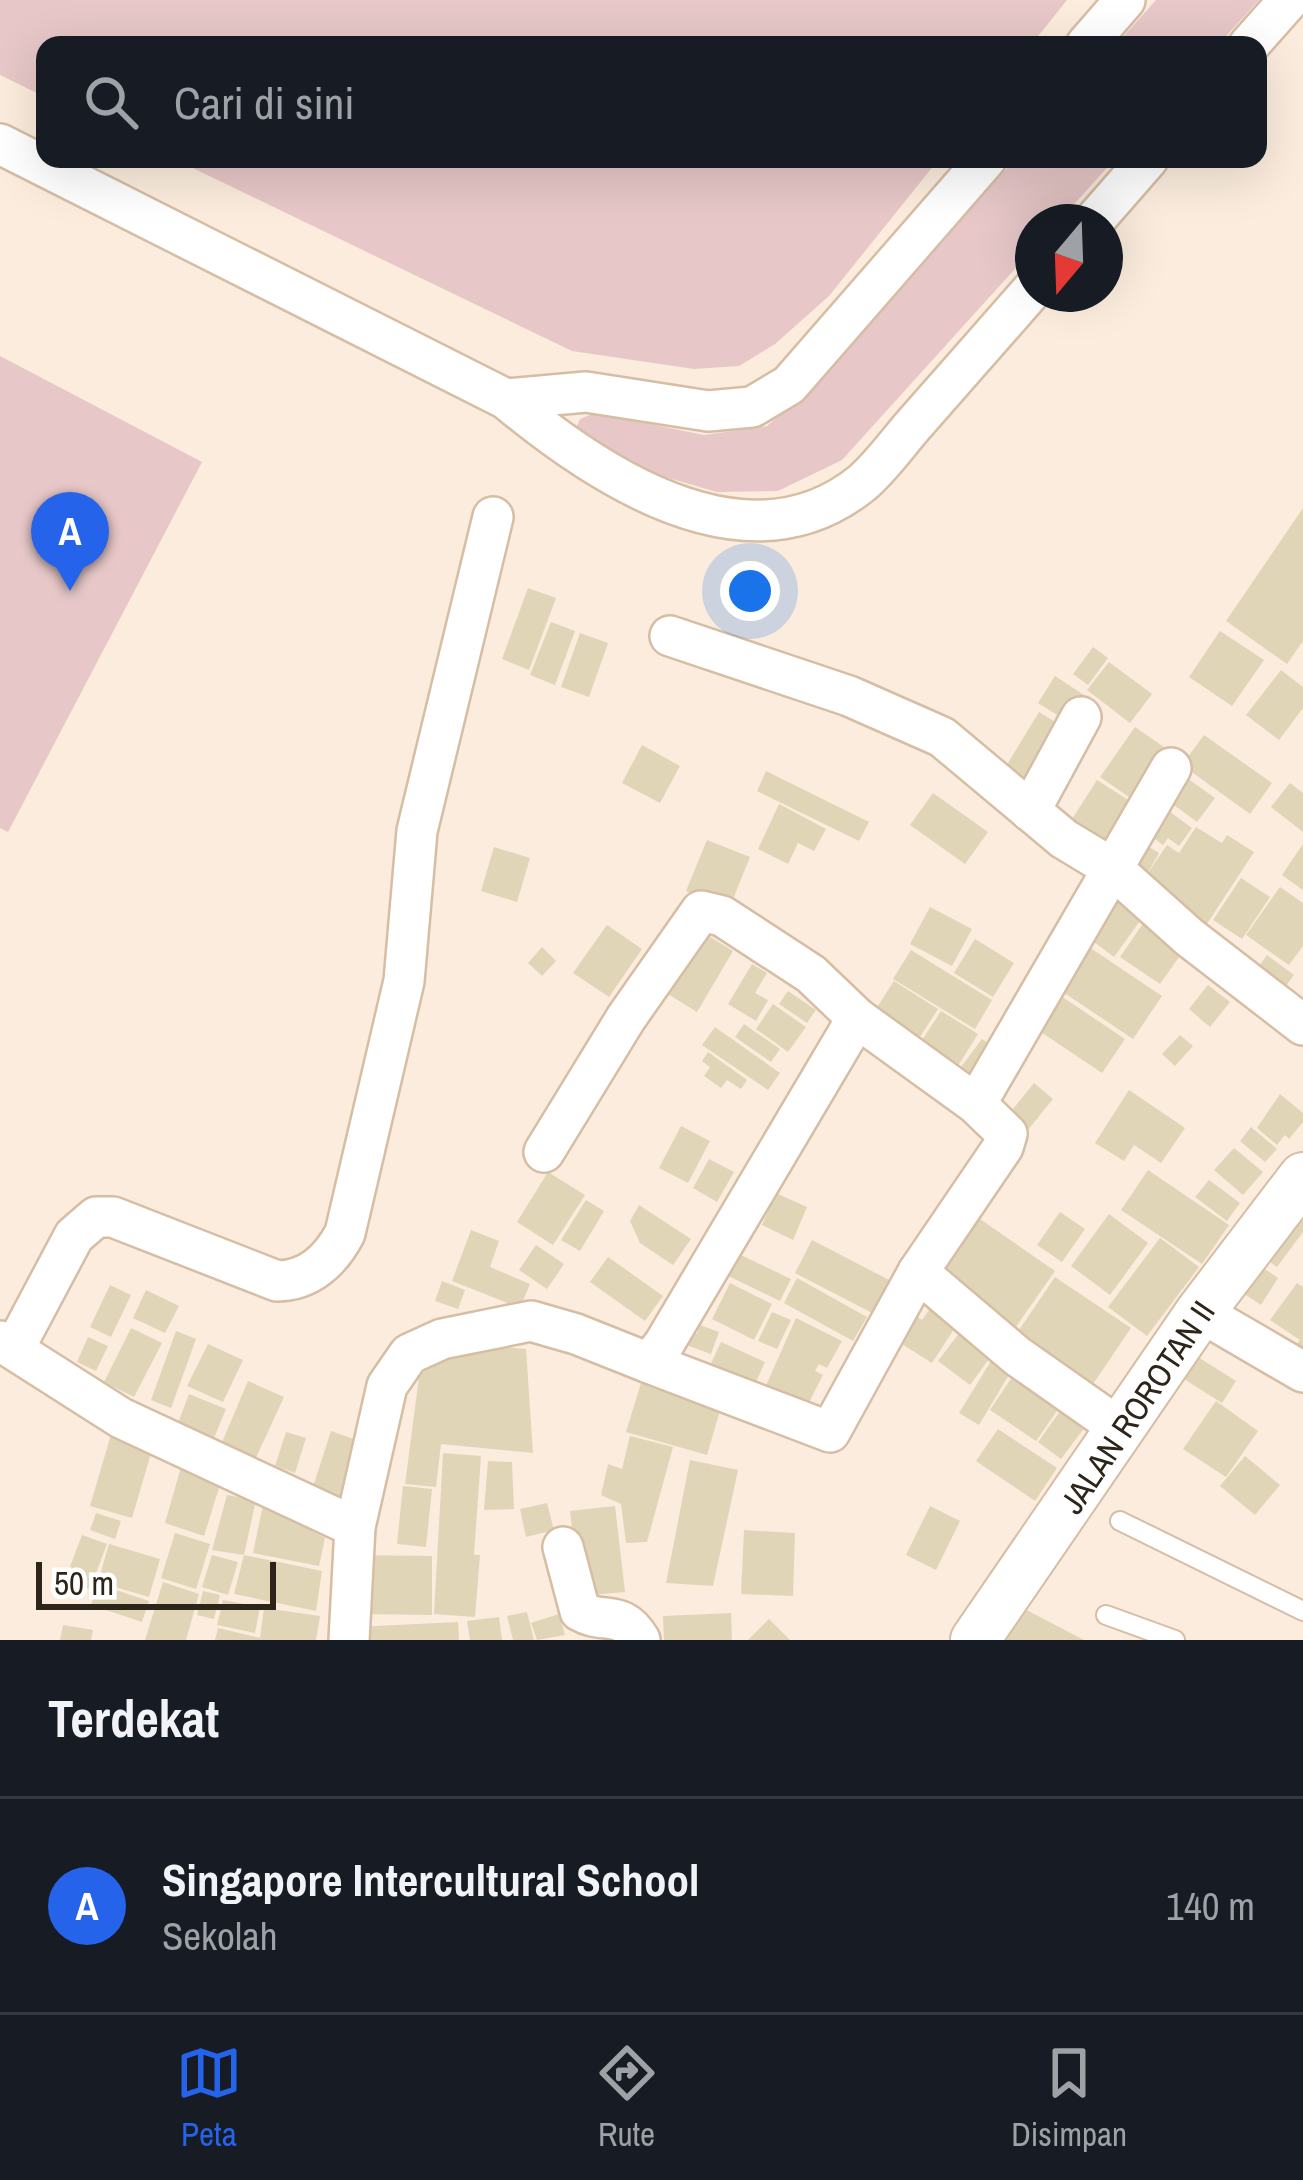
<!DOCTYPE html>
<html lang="id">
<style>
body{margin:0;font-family:"Archivo Narrow",sans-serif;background:#20242c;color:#f1f3f6}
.compass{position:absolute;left:1015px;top:204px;width:108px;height:108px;border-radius:50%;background:#171b24;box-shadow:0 12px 48px #0002;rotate:199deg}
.scale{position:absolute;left:36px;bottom:30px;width:240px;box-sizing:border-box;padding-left:12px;border:6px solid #2d241a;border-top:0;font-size:33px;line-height:42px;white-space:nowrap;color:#2d241a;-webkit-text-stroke:9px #fff;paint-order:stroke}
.you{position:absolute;left:750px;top:591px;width:42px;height:42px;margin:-30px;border:9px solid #fff;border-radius:50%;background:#1a73e8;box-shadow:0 0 0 18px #1a73e833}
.badge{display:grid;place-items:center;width:78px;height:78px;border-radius:50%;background:#2563eb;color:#fff;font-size:39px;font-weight:700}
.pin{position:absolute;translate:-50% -99px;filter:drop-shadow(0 3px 6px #0008)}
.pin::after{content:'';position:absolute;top:63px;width:42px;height:36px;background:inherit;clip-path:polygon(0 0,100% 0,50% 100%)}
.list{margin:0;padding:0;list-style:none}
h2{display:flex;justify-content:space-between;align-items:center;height:156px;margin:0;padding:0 48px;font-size:51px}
h2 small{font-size:39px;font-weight:400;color:#9ea1a6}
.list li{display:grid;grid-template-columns:78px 1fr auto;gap:36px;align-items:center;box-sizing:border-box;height:216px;padding:0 48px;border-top:3px solid #363941}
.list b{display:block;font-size:45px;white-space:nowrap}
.list p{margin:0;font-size:39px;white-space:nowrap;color:#9ea1a6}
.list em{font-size:39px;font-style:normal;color:#9ea1a6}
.icon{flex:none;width:66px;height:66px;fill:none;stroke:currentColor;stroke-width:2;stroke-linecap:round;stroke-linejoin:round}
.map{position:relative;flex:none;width:1303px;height:1640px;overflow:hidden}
.search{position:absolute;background:#171b24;box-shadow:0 12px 48px #0002;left:36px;right:36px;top:36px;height:132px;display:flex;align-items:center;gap:30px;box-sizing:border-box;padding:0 42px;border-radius:24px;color:#9ea1a6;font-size:45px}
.sheet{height:372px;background:#171b24}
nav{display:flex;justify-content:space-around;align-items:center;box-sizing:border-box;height:168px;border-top:3px solid #363941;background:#171b24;font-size:33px;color:#9ea1a6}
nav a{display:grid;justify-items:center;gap:6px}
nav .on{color:#2563eb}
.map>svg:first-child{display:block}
</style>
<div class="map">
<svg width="1303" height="1640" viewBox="0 0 1303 1640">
<rect width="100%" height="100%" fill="#fbecdd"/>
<!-- green -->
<g fill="#e7c7c7">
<polygon points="0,0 1067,0 1031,45 45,45 45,97 0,75"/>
<polygon points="1156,0 1259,0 1218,45 1116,45"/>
<polygon points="174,159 939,159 829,296 775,344 739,366 694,369 572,351"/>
<polygon points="1015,159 1115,159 1058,222 1033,222 1033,249 842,460 778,491 717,492 658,475 583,440 577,426 580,419 595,413 704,435 767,426 818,382"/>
<polygon points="0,356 202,462 8,832 0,828"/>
</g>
<!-- building -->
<g fill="#e0d6b7">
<polygon points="1303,508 1303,641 1287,664 1226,621"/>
<polygon points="528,588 556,598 529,670 502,659"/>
<polygon points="551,622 575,631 555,685 530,675"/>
<polygon points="1220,631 1264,660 1232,706 1189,677"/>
<polygon points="580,633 608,643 589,697 561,687"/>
<polygon points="1093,647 1108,658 1088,685 1073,674"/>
<polygon points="1109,662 1152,694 1130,723 1087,690"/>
<polygon points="1281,670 1303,687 1303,708 1279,740 1246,715"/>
<polygon points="1055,676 1087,697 1070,723 1038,703"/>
<polygon points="1039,712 1057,723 1019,787 1000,776"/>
<polygon points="1135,727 1174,754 1139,804 1100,777"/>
<polygon points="1204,735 1272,783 1250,814 1182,765"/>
<polygon points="642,745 680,766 660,803 622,783"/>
<polygon points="1176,770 1215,798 1197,822 1159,794"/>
<polygon points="766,771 869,822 859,841 757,791"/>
<polygon points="1097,780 1139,807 1106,857 1065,830"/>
<polygon points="1290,783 1303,793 1303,832 1271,807"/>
<polygon points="933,793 988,832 965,864 910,825"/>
<polygon points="1158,803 1192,828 1179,846 1168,838 1163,845 1139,827"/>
<polygon points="779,804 826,829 814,851 798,843 788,864 758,849"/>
<polygon points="1196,827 1222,843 1227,835 1254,852 1201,933 1118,867 1136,839 1159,853 1147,874 1167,845 1179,853"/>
<polygon points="707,840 750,857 729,909 686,891"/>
<polygon points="1303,844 1303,890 1282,875"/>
<polygon points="494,847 530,858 517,902 481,891"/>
<polygon points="1241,878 1270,897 1242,939 1213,920"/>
<polygon points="1280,887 1303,903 1303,946 1289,965 1246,935"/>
<polygon points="1110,895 1142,918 1114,957 1082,933"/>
<polygon points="930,907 972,929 952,966 910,944"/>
<polygon points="1144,922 1184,950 1160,984 1120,957"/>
<polygon points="607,925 642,949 609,997 573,973"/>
<polygon points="699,930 733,951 697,1012 663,991"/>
<polygon points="975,939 1014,963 993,997 954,973"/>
<polygon points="1086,945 1162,996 1133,1039 1057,988"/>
<polygon points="542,947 556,961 542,976 528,963"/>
<polygon points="911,950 992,1000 975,1029 893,979"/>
<polygon points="1267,955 1294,975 1277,998 1250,978"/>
<polygon points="752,964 767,973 755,993 768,1000 756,1021 728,1004"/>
<polygon points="894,981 938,1009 914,1046 870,1018"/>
<polygon points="1208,985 1230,1002 1210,1027 1189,1009"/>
<polygon points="1052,990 1125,1039 1102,1073 1029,1024"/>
<polygon points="788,991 816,1010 807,1023 779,1004"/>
<polygon points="773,1004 806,1027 788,1052 756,1029"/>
<polygon points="941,1011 978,1034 954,1072 917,1048"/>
<polygon points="744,1024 780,1049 771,1062 735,1037"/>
<polygon points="715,1027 780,1073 768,1090 702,1045"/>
<polygon points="1180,1035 1193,1046 1175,1066 1162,1054"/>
<polygon points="982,1039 1000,1051 972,1088 955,1075"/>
<polygon points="708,1052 747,1080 741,1089 727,1080 721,1088 704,1076 710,1067 702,1061"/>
<polygon points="1034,1083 1053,1099 1023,1136 1004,1120"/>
<polygon points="1129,1090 1185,1128 1161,1163 1134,1145 1124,1161 1095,1143"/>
<polygon points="1280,1094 1303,1113 1303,1122 1289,1139 1285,1135 1277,1145 1257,1128"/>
<polygon points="681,1126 710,1141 688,1183 659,1168"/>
<polygon points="1251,1127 1277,1149 1265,1162 1240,1141"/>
<polygon points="1234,1148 1263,1172 1243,1195 1214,1170"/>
<polygon points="709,1159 734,1172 717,1202 693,1188"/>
<polygon points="1148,1170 1229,1225 1202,1264 1121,1210"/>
<polygon points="548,1172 585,1195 553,1245 517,1222"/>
<polygon points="1209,1180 1240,1203 1227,1221 1195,1197"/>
<polygon points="776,1193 807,1207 793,1240 762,1225"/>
<polygon points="586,1200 604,1211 580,1251 561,1240"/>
<polygon points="639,1205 691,1239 673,1265 640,1243 630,1221"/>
<polygon points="1293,1210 1303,1217 1303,1232 1277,1267 1259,1254"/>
<polygon points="1060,1212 1085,1229 1062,1262 1037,1245"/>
<polygon points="1109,1214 1148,1243 1110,1295 1071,1266"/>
<polygon points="980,1219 1055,1271 1011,1334 936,1282"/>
<polygon points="471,1230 499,1241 490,1267 530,1284 520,1308 452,1281"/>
<polygon points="1160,1238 1199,1267 1147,1336 1108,1307"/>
<polygon points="812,1240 891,1281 874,1314 795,1273"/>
<polygon points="536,1245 564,1264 547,1289 519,1270"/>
<polygon points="726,1248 791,1279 780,1301 716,1270"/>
<polygon points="608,1257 663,1296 645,1321 590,1282"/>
<polygon points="1253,1261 1278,1278 1261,1305 1235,1288"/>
<polygon points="1055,1277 1131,1328 1087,1393 1011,1342"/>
<polygon points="797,1278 867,1317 853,1341 784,1303"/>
<polygon points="442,1281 465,1290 458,1309 435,1301"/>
<polygon points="730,1283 772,1304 754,1340 712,1319"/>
<polygon points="1297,1283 1303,1287 1303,1364 1290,1353 1300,1340 1270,1320"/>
<polygon points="110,1285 131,1295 111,1337 90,1327"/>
<polygon points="146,1290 179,1306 165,1333 133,1318"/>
<polygon points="932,1306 958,1323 932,1363 894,1339 910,1312 922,1320"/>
<polygon points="772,1312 791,1320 777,1349 758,1341"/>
<polygon points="796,1318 842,1341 827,1368 819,1364 815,1371 823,1375 805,1410 764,1390"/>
<polygon points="700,1325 719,1332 711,1354 678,1342 683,1328 697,1334"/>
<polygon points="131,1328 162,1343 134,1397 104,1382"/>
<polygon points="176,1331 196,1339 171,1408 151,1400"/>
<polygon points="960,1332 992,1355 970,1385 938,1361"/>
<polygon points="88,1337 108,1346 96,1371 77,1362"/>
<polygon points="721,1342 765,1362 749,1397 705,1376"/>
<polygon points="208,1344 243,1360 223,1402 187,1386"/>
<polygon points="468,1344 526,1349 533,1453 441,1444 436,1487 405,1484 419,1377 441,1354"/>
<polygon points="1190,1352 1236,1381 1222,1403 1176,1374"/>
<polygon points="991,1361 1010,1373 979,1425 959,1413"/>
<polygon points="1012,1377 1059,1408 1036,1441 990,1410"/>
<polygon points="248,1381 284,1397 254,1462 220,1447"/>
<polygon points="641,1383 721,1407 707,1455 626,1432"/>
<polygon points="189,1394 226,1409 214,1438 178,1423"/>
<polygon points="1216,1401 1258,1431 1226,1477 1183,1449"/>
<polygon points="1061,1410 1085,1427 1061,1459 1038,1442"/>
<polygon points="998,1429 1057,1468 1035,1501 976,1461"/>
<polygon points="112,1431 154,1443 132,1518 90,1506"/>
<polygon points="331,1431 365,1443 343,1507 310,1496"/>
<polygon points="286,1432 306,1438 295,1473 275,1466"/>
<polygon points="630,1436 673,1447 647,1542 626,1543 621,1504 601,1495 608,1464 622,1469"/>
<polygon points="443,1453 481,1456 474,1555 480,1555 475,1617 434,1614"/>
<polygon points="1245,1456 1280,1485 1255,1515 1220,1486"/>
<polygon points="183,1460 224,1472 204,1536 165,1523"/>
<polygon points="690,1460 738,1470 713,1586 666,1583"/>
<polygon points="488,1461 512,1462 514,1509 484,1510"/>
<polygon points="403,1486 432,1489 426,1547 397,1544"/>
<polygon points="227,1495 256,1500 244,1555 212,1550"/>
<polygon points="547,1503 554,1530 526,1537 520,1509"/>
<polygon points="263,1505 325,1538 319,1566 253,1553"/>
<polygon points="615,1506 625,1592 580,1596 570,1511"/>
<polygon points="930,1506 960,1521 936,1570 906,1555"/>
<polygon points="96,1513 121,1521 115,1539 90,1530"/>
<polygon points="744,1530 795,1533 793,1596 741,1594"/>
<polygon points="175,1533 210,1544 196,1589 161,1578"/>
<polygon points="82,1535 107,1544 90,1589 65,1580"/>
<polygon points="109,1544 160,1559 149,1597 98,1582"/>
<polygon points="212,1555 238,1562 228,1595 202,1587"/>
<polygon points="244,1555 322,1571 316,1611 234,1594"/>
<polygon points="359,1555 432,1556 432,1615 358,1614"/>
<polygon points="163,1582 199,1594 186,1640 145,1640"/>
<polygon points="98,1584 149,1601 142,1622 91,1605"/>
<polygon points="203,1591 220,1595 214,1619 197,1615"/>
<polygon points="223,1600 260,1607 255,1633 217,1625"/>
<polygon points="1011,1602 1084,1640 992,1640"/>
<polygon points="264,1608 320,1616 316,1640 215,1640 218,1628 260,1638"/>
<polygon points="527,1612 534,1640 513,1640 507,1616"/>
<polygon points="731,1613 732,1640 664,1640 663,1616"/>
<polygon points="559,1614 565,1635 537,1640 531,1623"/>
<polygon points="499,1617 502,1640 470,1640 467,1621"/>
<polygon points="769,1619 790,1640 748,1640"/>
<polygon points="458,1622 459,1640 356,1640 355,1627"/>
<polygon points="63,1625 93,1630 91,1640 60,1640"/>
</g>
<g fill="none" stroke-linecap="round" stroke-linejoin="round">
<defs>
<g id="service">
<polyline points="1120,1521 1303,1611"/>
<polyline points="1106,1615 1175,1640"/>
</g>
<g id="minor">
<polyline points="1086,45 1125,0"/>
<polyline points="1249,45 1289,0"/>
<path d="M0 144 506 399C597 475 747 576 862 483 882 466 899 441 917 421 956 377 994 333 1033 289"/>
<polyline points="1093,222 1148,159"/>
<polyline points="506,399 586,392 708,411 752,407 789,385 986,159"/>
<polyline points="670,636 849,696 942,737 1064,839 1112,868 1189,937 1303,1025"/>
<polyline points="1030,811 1081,717"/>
<polyline points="976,1104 1171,768"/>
<polyline points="544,1152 626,1018 701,911 722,916 811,974 857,1018 976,1104 1007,1134 1003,1147 918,1272 830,1432 649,1363"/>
<polyline points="918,1272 1017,1356 1121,1429"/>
<polyline points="1200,1312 1303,1372"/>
<polyline points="0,1341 121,1418 355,1527"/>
<path d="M14 1349 74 1236 96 1217H113L277 1281C309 1281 331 1260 345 1233L404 981 417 831 493 517"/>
<path d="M563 1547 580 1611C604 1625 621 1608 640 1640"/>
<polyline points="349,1640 355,1527 387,1386 409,1354 442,1339 531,1321 576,1334 649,1363 664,1344 857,1018"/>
</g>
<polyline id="tertiary" points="975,1640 1200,1312 1303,1177"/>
</defs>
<!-- service casing -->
<use href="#service" stroke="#d6bea5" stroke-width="22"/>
<!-- minor casing -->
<use href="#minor" stroke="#d6bea5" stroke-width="44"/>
<!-- tertiary casing -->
<use href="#tertiary" stroke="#d6bea5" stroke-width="52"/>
<!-- service -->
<use href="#service" stroke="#fff" stroke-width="18"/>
<!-- minor -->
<use href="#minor" stroke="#fff" stroke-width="39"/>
<!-- tertiary -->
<use href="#tertiary" stroke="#fff" stroke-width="48"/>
</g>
<g text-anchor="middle" stroke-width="10" stroke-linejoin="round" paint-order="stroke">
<!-- street labels -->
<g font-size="33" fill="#2d241a" stroke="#fff">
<text transform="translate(1137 1407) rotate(-56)" y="12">JALAN ROROTAN II</text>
</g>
</g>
</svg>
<svg class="compass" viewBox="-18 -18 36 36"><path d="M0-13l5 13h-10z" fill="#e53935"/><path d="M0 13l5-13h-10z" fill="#9ea1a6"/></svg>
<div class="scale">50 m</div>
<div class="you"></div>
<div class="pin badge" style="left:70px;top:591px">A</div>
<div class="search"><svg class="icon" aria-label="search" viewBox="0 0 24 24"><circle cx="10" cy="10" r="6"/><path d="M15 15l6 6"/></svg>Cari di sini</div>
</div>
<section class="sheet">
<h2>Terdekat<small></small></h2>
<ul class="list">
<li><span class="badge">A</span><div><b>Singapore Intercultural School</b><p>Sekolah</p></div><em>140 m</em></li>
</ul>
</section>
<nav>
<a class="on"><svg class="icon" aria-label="map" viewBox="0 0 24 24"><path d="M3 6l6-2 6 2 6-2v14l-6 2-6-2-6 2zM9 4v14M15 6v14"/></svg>Peta</a>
<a><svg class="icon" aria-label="directions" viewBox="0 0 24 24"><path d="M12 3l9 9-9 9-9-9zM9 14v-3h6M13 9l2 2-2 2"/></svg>Rute</a>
<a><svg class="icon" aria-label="saved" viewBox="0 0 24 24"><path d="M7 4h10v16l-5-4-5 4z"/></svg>Disimpan</a>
</nav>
